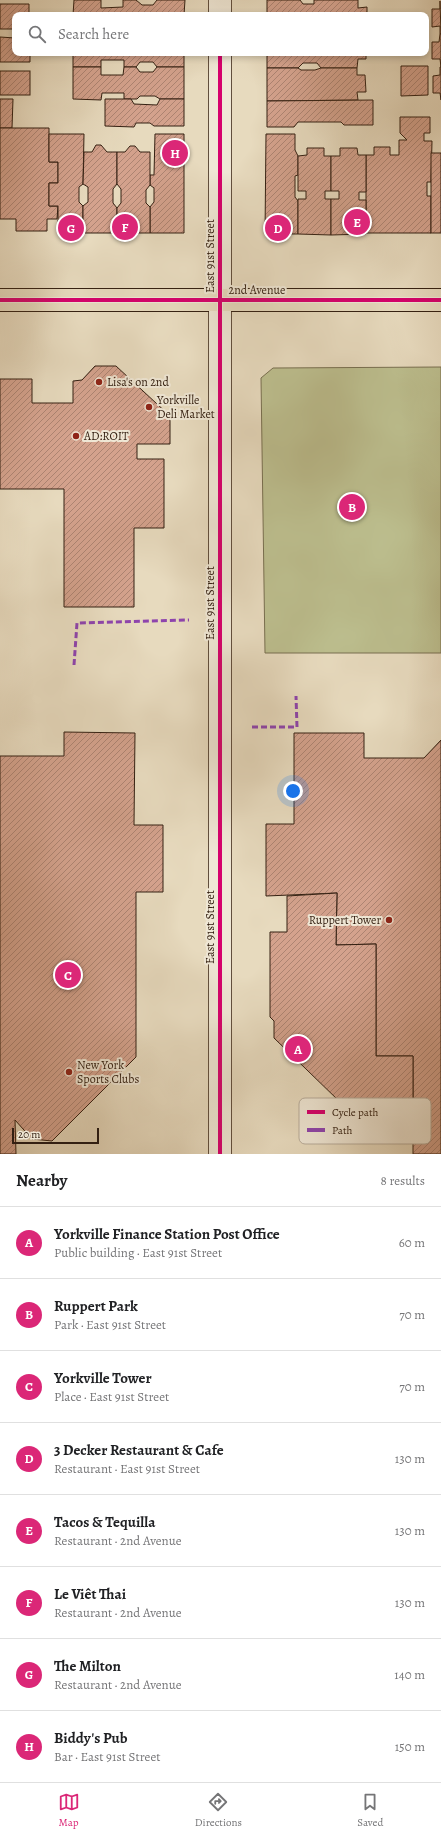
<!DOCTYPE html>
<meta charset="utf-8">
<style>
body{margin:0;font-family:Alegreya,serif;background:#f6f6f6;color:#202124}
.scale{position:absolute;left:12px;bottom:10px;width:87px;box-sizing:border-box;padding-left:4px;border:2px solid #342012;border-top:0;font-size:11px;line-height:14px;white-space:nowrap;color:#342012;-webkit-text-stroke:3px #efe7d5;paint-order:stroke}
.you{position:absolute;left:293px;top:791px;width:14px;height:14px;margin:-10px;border:3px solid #fff;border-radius:50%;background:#1a73e8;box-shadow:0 0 0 6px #1a73e833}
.badge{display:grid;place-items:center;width:26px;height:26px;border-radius:50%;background:#db2777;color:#fff;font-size:13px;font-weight:700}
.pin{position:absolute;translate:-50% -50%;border:2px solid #fff;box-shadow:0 1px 4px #0006}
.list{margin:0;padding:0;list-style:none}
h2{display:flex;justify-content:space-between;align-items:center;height:52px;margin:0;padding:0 16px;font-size:17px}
h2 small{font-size:13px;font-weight:400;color:#757577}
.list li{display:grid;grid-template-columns:26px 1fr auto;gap:12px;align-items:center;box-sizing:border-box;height:72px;padding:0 16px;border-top:1px solid #e0e0e0}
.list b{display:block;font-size:15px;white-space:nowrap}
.list p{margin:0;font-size:13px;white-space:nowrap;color:#757577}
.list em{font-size:13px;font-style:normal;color:#757577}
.icon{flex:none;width:22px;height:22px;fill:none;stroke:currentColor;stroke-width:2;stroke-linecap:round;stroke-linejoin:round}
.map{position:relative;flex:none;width:441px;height:1154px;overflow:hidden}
.search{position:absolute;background:#fff;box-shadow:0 2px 6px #0003;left:12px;right:12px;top:12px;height:44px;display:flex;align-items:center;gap:10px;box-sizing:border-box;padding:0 14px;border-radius:8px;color:#757577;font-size:15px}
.sheet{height:628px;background:#fff}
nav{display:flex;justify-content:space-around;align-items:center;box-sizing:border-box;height:56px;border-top:1px solid #e0e0e0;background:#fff;font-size:11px;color:#757577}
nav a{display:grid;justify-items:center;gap:2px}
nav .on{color:#db2777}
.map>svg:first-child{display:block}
</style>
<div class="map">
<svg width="441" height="1154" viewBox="0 0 441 1154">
<defs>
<pattern id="building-hatch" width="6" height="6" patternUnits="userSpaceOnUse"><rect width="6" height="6" fill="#d4a28d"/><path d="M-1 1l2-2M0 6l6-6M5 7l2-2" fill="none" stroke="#ad8472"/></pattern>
</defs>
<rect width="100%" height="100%" fill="#e7dabe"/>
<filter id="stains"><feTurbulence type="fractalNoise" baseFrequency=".005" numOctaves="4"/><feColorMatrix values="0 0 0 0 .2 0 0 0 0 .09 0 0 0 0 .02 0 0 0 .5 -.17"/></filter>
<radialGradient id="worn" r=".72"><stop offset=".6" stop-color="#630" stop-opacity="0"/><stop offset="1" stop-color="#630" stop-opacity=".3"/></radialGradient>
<!-- park -->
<polygon fill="#bcbe8e" stroke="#786f50" points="441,367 441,653 265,653 261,378 273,368"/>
<!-- building -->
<g fill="url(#building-hatch)" stroke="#342012">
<polygon points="74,0 101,0 101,8 123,7 123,0 136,0 142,5 153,5 157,0 185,0 184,15 73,15"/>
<polygon points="267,0 300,0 303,4 314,4 314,0 358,0 358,8 367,7 367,15 267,15"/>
<polygon points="440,1 441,34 440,34 440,26 432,27 432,9 440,9"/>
<polygon points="0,4 29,4 29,15 15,15 15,29 0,29"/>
<polygon points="440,34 441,34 441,67 440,59 432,59 432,42 439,42"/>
<polygon points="0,37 15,38 15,53 30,53 30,62 0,62"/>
<polygon points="73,53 184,53 184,67 157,67 153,62 140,62 136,67 124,67 124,60 101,60 101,67 73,67"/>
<polygon points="267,53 366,53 366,59 358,59 357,68 321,68 317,63 303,63 298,68 267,68"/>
<polygon points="401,66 428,66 428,95 401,96"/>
<polygon points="73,67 101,67 101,75 123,75 124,67 136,67 140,72 153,72 157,67 184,67 184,99 160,99 155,96 140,96 137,99 124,99 124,93 102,93 101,100 73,99"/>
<polygon points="440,67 441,67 441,100 440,93 433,93 433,76 440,75"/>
<polygon points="267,68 298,68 301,70 315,70 321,68 357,68 357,75 365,75 366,92 357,92 358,100 267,101"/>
<rect x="0" y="71" width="30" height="24"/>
<polygon points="0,99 13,99 12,128 0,128"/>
<polygon points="105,99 131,99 134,104 157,105 160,99 184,99 184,126 154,126 150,123 136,123 134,127 105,126"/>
<polygon points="373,100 373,125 344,125 341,122 298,122 294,127 267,127 267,101"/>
<polygon points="400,117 430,117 430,133 424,133 424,141 432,141 431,182 427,182 427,196 431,196 431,233 366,233 366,155 374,155 374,147 390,147 390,155 399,155 399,140 407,140 400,133"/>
<polygon points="0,128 49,128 49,162 58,162 58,183 49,183 49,206 58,206 57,219 47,219 47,231 16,231 16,219 0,219"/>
<polygon points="49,134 84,134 83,184 79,187 79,202 83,206 83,233 58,233 58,206 49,206 49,183 58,183 58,162 49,162"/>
<polygon points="155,134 184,134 184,233 150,233 150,207 154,202 154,188 150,185 150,175 154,175"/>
<polygon points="266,134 295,134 295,150 298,156 298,175 295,176 295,197 298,201 298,234 265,234"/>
<polygon points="96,145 101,145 107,152 117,152 117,184 113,189 113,203 117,208 117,233 83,233 83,206 88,202 88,187 83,184 84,152 92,152"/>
<polygon points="130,146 135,146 140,152 150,152 150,185 146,190 146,203 150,207 150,233 117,233 117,208 121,203 121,189 117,184 117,152 125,152"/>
<polygon points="307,148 324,148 324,156 331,156 331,191 325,191 325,199 331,199 331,235 298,234 298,199 306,199 306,191 298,191 298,156 307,155"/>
<polygon points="340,148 357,148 358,155 366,155 366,192 359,192 359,200 366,200 366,234 331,235 331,199 339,199 339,191 331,191 331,156 340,156"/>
<rect x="431" y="153" width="10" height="80"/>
<polygon points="95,366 116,366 170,416 170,444 137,444 137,459 164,459 164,528 134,528 134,607 64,607 64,489 0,489 0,379 32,379 32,403 73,403 73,381 82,380"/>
<polygon points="64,732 135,733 134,825 163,825 163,892 136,892 136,1057 52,1141 32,1139 15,1120 16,1154 0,1154 0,756 64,756"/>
<polygon points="294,733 364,733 364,758 424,758 441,740 441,1154 413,1154 413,1056 376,1056 376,944 336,945 337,893 266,896 266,824 294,824"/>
<polygon points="337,893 336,945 376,944 376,1056 413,1056 413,1124 397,1124 397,1138 392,1139 387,1134 373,1134 274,1038 274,1021 270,1017 270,932 287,932 287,896"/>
</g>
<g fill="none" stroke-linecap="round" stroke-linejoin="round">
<defs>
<polyline id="pedestrian" points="220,1154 220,300"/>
<g id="minor">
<polyline points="220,0 220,15"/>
<polyline points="220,53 220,300"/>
</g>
<polyline id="primary" points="0,300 441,300"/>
</defs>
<!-- pedestrian casing -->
<use href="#pedestrian" stroke="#614e3d" stroke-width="24"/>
<!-- minor casing -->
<use href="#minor" stroke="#614e3d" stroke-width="24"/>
<!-- primary casing -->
<use href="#primary" stroke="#342012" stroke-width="24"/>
<!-- pedestrian -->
<use href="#pedestrian" stroke="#efe7d5" stroke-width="22"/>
<!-- minor -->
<use href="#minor" stroke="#efe7d5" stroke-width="22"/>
<!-- primary -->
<use href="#primary" stroke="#e7dabe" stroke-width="22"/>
<!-- quiet -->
<g stroke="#8e44ad" stroke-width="3" stroke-dasharray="6 3" stroke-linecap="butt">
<polyline points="74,665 77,623 189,620"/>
<polyline points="252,727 297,727 296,696"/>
</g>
<defs>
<g id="cycleway">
<polyline points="0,300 441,300"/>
<polyline points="220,1154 220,53"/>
</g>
</defs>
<!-- cycleway casing -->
<use href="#cycleway" stroke="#efe7d5" stroke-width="6"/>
<!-- cycleway -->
<use href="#cycleway" stroke="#d6006c" stroke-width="4"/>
</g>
<!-- markers -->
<g fill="#8f2418" stroke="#efe7d5" stroke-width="1.5">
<circle cx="99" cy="382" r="4"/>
<circle cx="149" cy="407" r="4"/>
<circle cx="76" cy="436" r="4"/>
<circle cx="389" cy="920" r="4"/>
<circle cx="69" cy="1072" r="4"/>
</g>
<g text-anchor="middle" stroke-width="4" stroke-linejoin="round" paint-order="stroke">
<!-- street labels -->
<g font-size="12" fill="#342012" stroke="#efe7d5">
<text transform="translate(210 256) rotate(-90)" y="4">East 91st Street</text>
<text x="257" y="294">2nd Avenue</text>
<text transform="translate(210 603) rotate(-90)" y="4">East 91st Street</text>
<text transform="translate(210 927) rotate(-90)" y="4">East 91st Street</text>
</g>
<!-- poi labels -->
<g font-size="12" fill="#342012" stroke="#efe7d5" text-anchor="start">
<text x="107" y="386">Lisa's on 2nd</text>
<text x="157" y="404">Yorkville<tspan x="157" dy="14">Deli Market</tspan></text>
<text x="84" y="440">AD:ROIT</text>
<text x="381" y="924" text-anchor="end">Ruppert Tower</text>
<text x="77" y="1069">New York<tspan x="77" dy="14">Sports Clubs</tspan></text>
</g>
</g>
<!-- legend -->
<rect x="299" y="1098" width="132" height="46" rx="6" fill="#efe7d5" stroke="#b7ab9a" stroke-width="1"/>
<rect x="307" y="1110" width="18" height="4" fill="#d6006c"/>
<rect x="307" y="1128" width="18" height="4" fill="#8e44ad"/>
<g font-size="11" fill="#342012">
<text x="332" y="1116">Cycle path</text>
<text x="332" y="1134">Path</text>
</g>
<rect width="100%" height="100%" filter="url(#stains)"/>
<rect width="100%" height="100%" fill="url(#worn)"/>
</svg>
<div class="scale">20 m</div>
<div class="you"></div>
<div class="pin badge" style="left:298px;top:1049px">A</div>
<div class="pin badge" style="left:352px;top:507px">B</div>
<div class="pin badge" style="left:68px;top:975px">C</div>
<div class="pin badge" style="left:278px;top:228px">D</div>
<div class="pin badge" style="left:357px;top:222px">E</div>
<div class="pin badge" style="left:125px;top:227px">F</div>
<div class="pin badge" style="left:71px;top:228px">G</div>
<div class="pin badge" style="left:175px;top:153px">H</div>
<div class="search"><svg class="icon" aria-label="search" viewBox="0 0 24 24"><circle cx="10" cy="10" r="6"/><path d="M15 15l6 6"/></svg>Search here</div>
</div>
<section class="sheet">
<h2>Nearby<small>8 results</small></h2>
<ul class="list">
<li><span class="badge">A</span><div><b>Yorkville Finance Station Post Office</b><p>Public building · East 91st Street</p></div><em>60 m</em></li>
<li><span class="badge">B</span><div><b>Ruppert Park</b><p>Park · East 91st Street</p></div><em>70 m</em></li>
<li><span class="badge">C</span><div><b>Yorkville Tower</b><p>Place · East 91st Street</p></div><em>70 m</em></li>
<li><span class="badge">D</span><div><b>3 Decker Restaurant &amp; Cafe</b><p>Restaurant · East 91st Street</p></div><em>130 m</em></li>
<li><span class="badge">E</span><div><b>Tacos &amp; Tequilla</b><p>Restaurant · 2nd Avenue</p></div><em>130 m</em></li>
<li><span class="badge">F</span><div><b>Le Viêt Thai</b><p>Restaurant · 2nd Avenue</p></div><em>130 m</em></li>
<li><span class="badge">G</span><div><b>The Milton</b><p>Restaurant · 2nd Avenue</p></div><em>140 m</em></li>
<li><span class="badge">H</span><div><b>Biddy's Pub</b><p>Bar · East 91st Street</p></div><em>150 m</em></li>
</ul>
</section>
<nav>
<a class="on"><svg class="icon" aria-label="map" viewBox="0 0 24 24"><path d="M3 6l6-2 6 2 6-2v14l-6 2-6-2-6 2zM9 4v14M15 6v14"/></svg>Map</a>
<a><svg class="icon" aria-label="directions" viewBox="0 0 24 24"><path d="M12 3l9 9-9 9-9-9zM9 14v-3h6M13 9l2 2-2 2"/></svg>Directions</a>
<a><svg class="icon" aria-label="saved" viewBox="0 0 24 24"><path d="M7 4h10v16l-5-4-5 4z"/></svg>Saved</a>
</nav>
